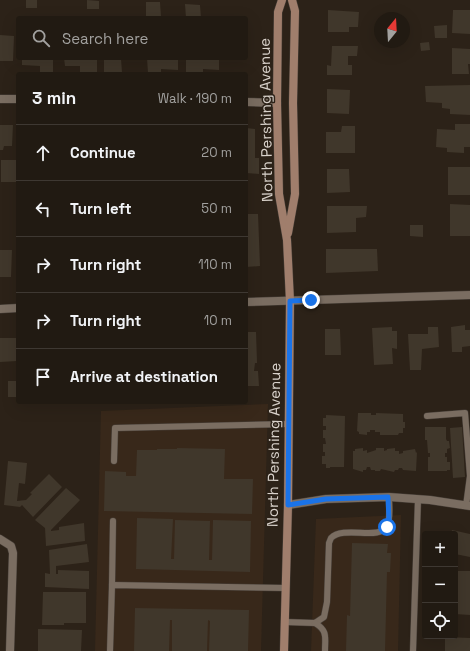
<!DOCTYPE html>
<meta charset="utf-8">
<style>
body{margin:0;font-family:"Space Grotesk",sans-serif;background:#29231b;color:#f1f3f6}
.controls{position:absolute;right:12px;bottom:12px;display:grid;overflow:hidden;border-radius:4px;box-shadow:0 4px 16px #0002}
.controls button{width:36px;height:36px;display:grid;place-items:center;padding:0;border:0;border-bottom:1px solid #3e3832;background:#211a12;color:#f1f3f6;font:20px sans-serif}
.compass{position:absolute;left:374px;top:12px;width:36px;height:36px;border-radius:50%;background:#211a12;box-shadow:0 4px 16px #0002;rotate:18deg}
.stop{position:absolute;width:12px;height:12px;margin:-9px;border:3px solid #1a73e8;border-radius:50%;background:#fff}
.stop.end{background:#1a73e8;border-color:#fff;box-shadow:0 1px 4px #0008}
.list{margin:0;padding:0;list-style:none}
h2{display:flex;justify-content:space-between;align-items:center;height:52px;margin:0;padding:0 16px;font-size:17px}
h2 small{font-size:13px;font-weight:400;color:#a2a19f}
.list li{display:grid;grid-template-columns:26px 1fr auto;gap:12px;align-items:center;box-sizing:border-box;height:56px;padding:0 16px;border-top:1px solid #3e3832}
.list b{display:block;font-size:15px;white-space:nowrap}
.list em{font-size:13px;font-style:normal;color:#a2a19f}
.icon{flex:none;width:22px;height:22px;fill:none;stroke:currentColor;stroke-width:2;stroke-linecap:round;stroke-linejoin:round}
.map{position:relative;flex:none;width:470px;height:651px;overflow:hidden}
.search{position:absolute;background:#211a12;box-shadow:0 4px 16px #0002;left:16px;top:16px;width:232px;height:44px;display:flex;align-items:center;gap:10px;box-sizing:border-box;padding:0 14px;border-radius:4px;color:#a2a19f;font-size:15px}
.panel{position:absolute;background:#211a12;box-shadow:0 4px 16px #0002;left:16px;top:72px;width:232px;height:332px;border-radius:4px}
.map>svg:first-child{display:block}
</style>
<div class="map">
<svg width="470" height="651" viewBox="0 0 470 651">
<rect width="100%" height="100%" fill="#2c2218"/>
<!-- built -->
<g fill="#38281a">
<polygon points="268,404 261,651 95,651 101,411"/>
<polygon points="401,515 398,651 311,651 316,519"/>
</g>
<!-- building -->
<g fill="#40372b">
<rect x="26" y="0" width="11" height="8"/>
<polygon points="87,0 99,1 99,9 87,9"/>
<polygon points="146,2 160,2 161,17 146,17"/>
<polygon points="185,4 200,5 201,18 186,18"/>
<polygon points="328,10 359,12 358,27 349,27 349,32 328,32"/>
<polygon points="453,10 470,10 470,34 452,33"/>
<polygon points="447,25 447,38 435,38 434,26"/>
<polygon points="0,35 14,36 13,61 0,61"/>
<polygon points="429,42 430,50 421,51 420,43"/>
<polygon points="332,46 358,46 357,56 348,56 348,65 352,65 352,75 327,75 327,65 331,66"/>
<polygon points="452,48 470,49 470,64 468,64 469,74 452,74"/>
<polygon points="22,58 53,58 53,73 40,72 40,66 22,65"/>
<polygon points="64,58 97,58 97,73 80,72 80,66 65,66"/>
<polygon points="104,58 121,58 122,73 104,72"/>
<polygon points="147,58 178,58 178,70 161,69 161,73 148,73"/>
<polygon points="186,58 219,58 219,70 203,69 203,73 186,73"/>
<polygon points="470,85 470,115 450,114 450,109 442,108 442,103 426,102 425,86"/>
<polygon points="327,89 350,90 349,114 327,113"/>
<polygon points="455,124 470,124 470,147 464,147 464,153 447,152 447,148 436,147 437,129 455,130"/>
<polygon points="0,125 13,125 12,146 4,146 3,150 0,150"/>
<polygon points="342,126 355,126 355,153 326,153 326,132 341,132"/>
<polygon points="246,128 255,129 255,158 259,158 259,174 246,173"/>
<rect x="1" y="160" width="15" height="22"/>
<rect x="448" y="167" width="22" height="28"/>
<polygon points="327,169 349,169 350,192 327,193"/>
<polygon points="450,204 470,205 470,236 450,236"/>
<polygon points="327,206 367,206 366,217 356,218 356,232 327,233"/>
<polygon points="246,214 258,214 260,266 246,267"/>
<polygon points="410,225 423,225 423,237 410,236"/>
<polygon points="326,249 377,249 378,271 326,273"/>
<polygon points="0,250 12,250 11,277 0,277"/>
<polygon points="465,325 465,330 470,330 470,346 462,347 462,352 452,352 451,327"/>
<polygon points="392,327 392,331 397,331 397,349 392,348 393,364 374,365 372,328"/>
<polygon points="428,327 438,327 439,347 422,349 421,370 410,370 408,334 428,334"/>
<polygon points="325,329 340,329 341,355 325,355"/>
<polygon points="246,332 256,332 257,363 255,363 254,371 258,371 259,386 246,386"/>
<polygon points="0,338 16,338 17,361 0,362"/>
<rect x="8" y="381" width="10" height="16"/>
<polygon points="358,413 371,413 371,415 376,415 376,413 403,414 403,422 405,422 405,428 403,428 403,433 399,433 398,435 380,435 380,432 375,432 375,430 370,430 370,432 367,432 367,435 359,434 359,432 357,431"/>
<polygon points="326,415 345,416 344,467 330,467 330,468 326,468 326,464 322,464 322,456 325,456 325,452 323,452 323,444 326,444 325,438 323,438 323,430 326,430 326,426 323,426 323,418 326,418"/>
<polygon points="425,427 446,427 446,439 447,441 449,441 450,448 447,449 447,453 445,453 445,457 447,457 447,462 450,462 450,470 447,470 447,471 428,471 428,457 430,457 430,453 428,453 427,440 425,440"/>
<polygon points="462,427 465,477 453,478 450,428"/>
<polygon points="177,448 225,449 224,479 253,479 252,514 104,511 105,471 126,472 126,476 136,476 137,450 157,450 157,449 177,449"/>
<polygon points="363,448 363,451 367,450 367,453 376,450 376,448 384,448 384,451 387,450 387,449 395,448 395,451 399,451 399,454 403,453 403,451 415,449 416,453 417,452 416,471 403,470 402,468 399,468 398,470 395,470 394,472 381,469 380,471 375,471 375,470 371,470 370,467 367,467 366,470 363,470 363,472 353,469 353,451 355,451 355,449"/>
<polygon points="8,461 27,463 25,484 19,483 17,501 26,500 32,494 30,493 49,474 62,487 33,517 22,505 20,507 4,505"/>
<polygon points="66,488 80,500 51,530 51,531 59,530 59,527 84,523 85,541 46,546 45,528 35,520"/>
<polygon points="137,518 173,519 171,559 174,559 175,520 210,521 209,560 212,560 213,520 251,521 250,572 136,569"/>
<polygon points="452,530 470,534 470,557 455,554 455,534 451,534"/>
<polygon points="352,543 388,544 387,553 391,553 390,572 387,572 385,651 346,651 347,615 350,616"/>
<polygon points="87,544 89,562 56,566 56,574 58,574 58,570 89,571 89,589 45,587 45,573 50,574 49,550"/>
<polygon points="455,571 470,571 470,615 455,614"/>
<polygon points="43,592 86,592 86,623 64,623 64,625 42,625"/>
<polygon points="135,608 249,610 248,651 209,651 210,621 208,620 207,651 172,651 172,620 170,620 169,651 134,651"/>
<polygon points="38,629 82,630 81,651 38,651"/>
<polygon points="445,637 470,638 470,651 445,651"/>
</g>
<g fill="none" stroke-linecap="round" stroke-linejoin="round">
<defs>
<g id="service">
<polyline points="427,416 465,413 470,476 466,506"/>
<polyline points="114,461 115,428 289,424"/>
<polyline points="112,585 113,521"/>
<path d="M285 622 315 623 324 617 327 602 329 543 331 538C344 525 380 541 387 526 391 518 389 506 389 497"/>
<path d="M315 623C328 631 325 637 325 651"/>
<polyline points="110,651 112,585 286,588"/>
<polyline points="413,651 418,499"/>
</g>
<g id="minor">
<polyline points="0,99 18,99"/>
<polyline points="246,102 277,103"/>
<polyline points="246,302 470,295"/>
<polyline points="0,309 18,308"/>
<polyline points="288,505 326,499 389,497 430,500 470,506"/>
<polyline points="0,539 11,546 13,553 10,651"/>
</g>
<g id="secondary">
<polyline points="282,0 278,12 277,103 279,194 287,240 290,301 288,505 284,651"/>
<polyline points="288,233 295,194 293,103 295,11 292,0"/>
</g>
</defs>
<!-- service casing -->
<use href="#service" stroke="#473f38" stroke-width="7"/>
<!-- minor casing -->
<use href="#minor" stroke="#473f38" stroke-width="9"/>
<!-- secondary casing -->
<use href="#secondary" stroke="#473f38" stroke-width="9"/>
<!-- service -->
<use href="#service" stroke="#7a6d61" stroke-width="6"/>
<!-- minor -->
<use href="#minor" stroke="#7a6d61" stroke-width="8"/>
<!-- secondary -->
<use href="#secondary" stroke="#a07e6c" stroke-width="8"/>
</g>
<g fill="none" stroke-linecap="round" stroke-linejoin="round">
<!-- route -->
<polyline stroke="#1a73e8" stroke-width="5" points="311,300 290,301 288,505 326,499 388,497 389,521 387,527"/>
</g>
<g text-anchor="middle" stroke-width="3" stroke-linejoin="round" paint-order="stroke">
<!-- street labels -->
<g font-size="15" fill="#d9d2cb" stroke="#2c2218">
<text transform="translate(266 120) rotate(-91)" y="5">North Pershing Avenue</text>
<text transform="translate(274 445) rotate(-89)" y="5">North Pershing Avenue</text>
</g>
</g>
</svg>
<div class="controls">
<button>+</button>
<button>−</button>
<button><svg class="icon" aria-label="locate" viewBox="0 0 24 24"><circle cx="12" cy="12" r="6"/><path d="M12 2v4M12 18v4M2 12h4M18 12h4"/></svg></button>
</div>
<svg class="compass" viewBox="-18 -18 36 36"><path d="M0-13l5 13h-10z" fill="#e53935"/><path d="M0 13l5-13h-10z" fill="#a2a19f"/></svg>
<div class="stop" style="left:387px;top:527px"></div>
<div class="stop end" style="left:311px;top:300px"></div>
<div class="search"><svg class="icon" aria-label="search" viewBox="0 0 24 24"><circle cx="10" cy="10" r="6"/><path d="M15 15l6 6"/></svg>Search here</div>
<section class="panel">
<h2>3 min<small>Walk · 190 m</small></h2>
<ul class="list">
<li><svg class="icon" aria-label="ahead" viewBox="0 0 24 24"><path d="M12 20V5M6 11l6-6 6 6"/></svg><div><b>Continue</b></div><em>20 m</em></li>
<li><svg class="icon" aria-label="left" viewBox="0 0 24 24"><path d="M17 20v-9H6M10 6l-5 5 5 5"/></svg><div><b>Turn left</b></div><em>50 m</em></li>
<li><svg class="icon" aria-label="right" viewBox="0 0 24 24"><path d="M7 20v-9h11M14 6l5 5-5 5"/></svg><div><b>Turn right</b></div><em>110 m</em></li>
<li><svg class="icon" aria-label="right" viewBox="0 0 24 24"><path d="M7 20v-9h11M14 6l5 5-5 5"/></svg><div><b>Turn right</b></div><em>10 m</em></li>
<li><svg class="icon" aria-label="arrive" viewBox="0 0 24 24"><path d="M6 21V4h12l-3 4 3 4H6"/></svg><div><b>Arrive at destination</b></div></li>
</ul>
</section>
</div>
